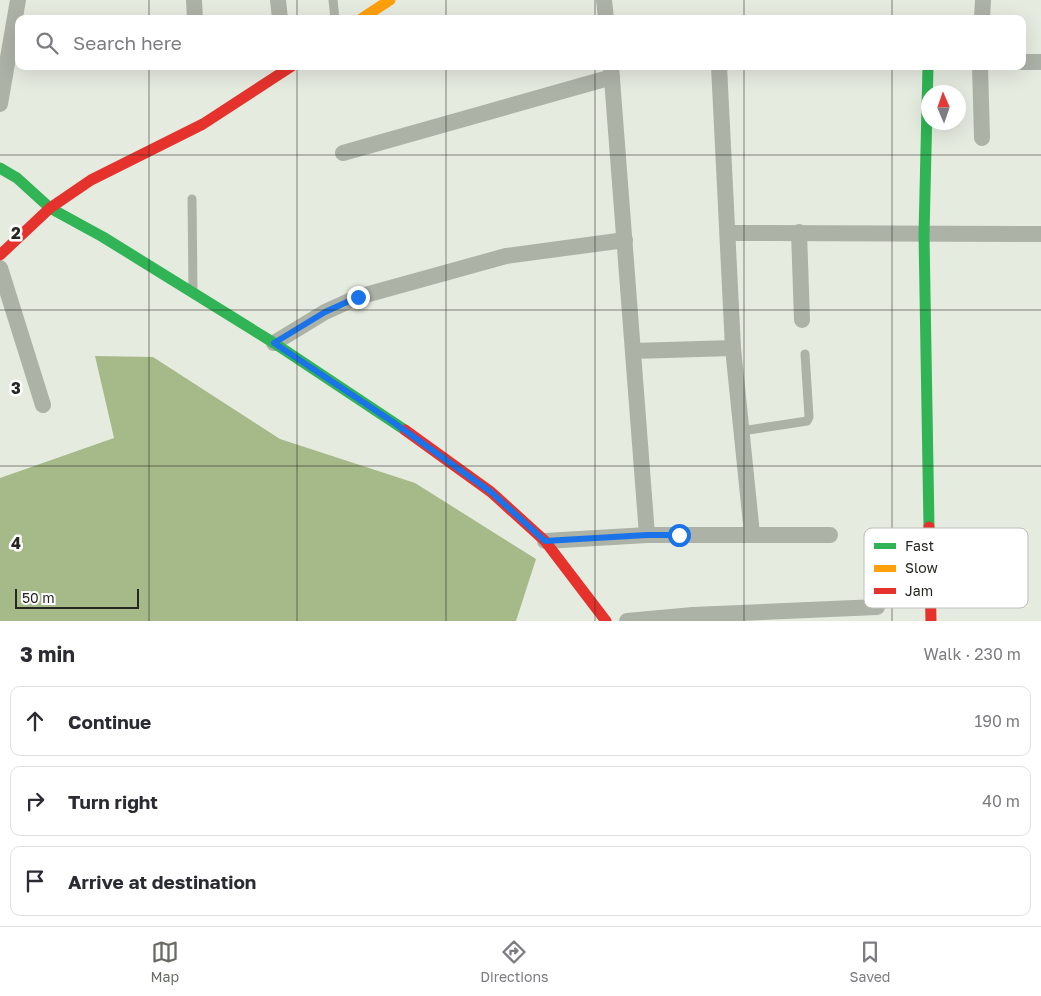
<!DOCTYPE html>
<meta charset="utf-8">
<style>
body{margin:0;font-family:"Golos Text",sans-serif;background:#f2f2f3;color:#2b2b33}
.compass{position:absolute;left:921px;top:85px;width:45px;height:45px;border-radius:50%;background:#fff;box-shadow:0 5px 20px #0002;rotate:358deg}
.scale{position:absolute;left:15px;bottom:12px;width:124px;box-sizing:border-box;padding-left:5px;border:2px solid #252821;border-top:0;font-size:14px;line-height:18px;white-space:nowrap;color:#252821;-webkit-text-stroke:4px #fff;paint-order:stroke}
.stop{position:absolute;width:15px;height:15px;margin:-11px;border:4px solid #1a73e8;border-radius:50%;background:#fff}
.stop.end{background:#1a73e8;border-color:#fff;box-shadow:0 1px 5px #0008}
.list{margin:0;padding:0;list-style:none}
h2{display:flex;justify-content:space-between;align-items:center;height:65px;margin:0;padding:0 20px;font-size:21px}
h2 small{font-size:16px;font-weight:400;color:#7c7c81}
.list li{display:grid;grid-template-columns:32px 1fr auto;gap:15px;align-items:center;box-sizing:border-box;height:70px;margin:0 10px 10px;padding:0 10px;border:1px solid #e1e1e2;border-radius:10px}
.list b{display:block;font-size:19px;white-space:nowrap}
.list em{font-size:16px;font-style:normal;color:#7c7c81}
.icon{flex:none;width:28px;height:28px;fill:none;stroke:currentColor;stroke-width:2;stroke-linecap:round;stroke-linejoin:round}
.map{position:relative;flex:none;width:1041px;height:621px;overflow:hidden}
.search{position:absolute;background:#fff;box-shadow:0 5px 20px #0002;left:15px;right:15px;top:15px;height:55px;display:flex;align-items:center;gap:12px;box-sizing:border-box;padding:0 18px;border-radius:10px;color:#7c7c81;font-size:19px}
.sheet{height:305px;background:#fff}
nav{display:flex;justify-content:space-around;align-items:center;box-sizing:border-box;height:70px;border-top:1px solid #e1e1e2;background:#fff;font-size:14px;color:#7c7c81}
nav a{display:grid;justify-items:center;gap:2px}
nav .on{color:#696c64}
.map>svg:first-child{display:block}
</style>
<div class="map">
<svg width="1041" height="621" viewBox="0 0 1041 621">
<rect width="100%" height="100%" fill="#e6ebe0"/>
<!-- water -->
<polygon fill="#a6b988" points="95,356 153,357 280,439 415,483 536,559 516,621 0,621 0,478 114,438"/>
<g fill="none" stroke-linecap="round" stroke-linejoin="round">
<!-- lane -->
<g stroke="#adb2a7" stroke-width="9">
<polyline points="333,0 335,19"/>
<polyline points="192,199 193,290"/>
<polyline points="742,431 807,421 809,417 805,354"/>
</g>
<!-- street -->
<g stroke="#adb2a7" stroke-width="16">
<polyline points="194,0 195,19"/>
<polyline points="278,0 280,19"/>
<polyline points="604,0 606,19"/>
<polyline points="982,19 983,0"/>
<polyline points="1022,62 1041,62"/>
<polyline points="611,66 647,535"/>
<polyline points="719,66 733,348 752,534"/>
<polyline points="980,66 982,138"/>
<polyline points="0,104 18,0"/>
<polyline points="343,153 612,77"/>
<polyline points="799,232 802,320"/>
<polyline points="728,233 1041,234"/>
<polyline points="0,268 43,405"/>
<polyline points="274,343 325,312 358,297 506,256 625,240"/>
<polyline points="633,351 733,348"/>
<polyline points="545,541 647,535 830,535"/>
<polyline points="627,621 693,615 877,607"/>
</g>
<!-- fast -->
<g stroke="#30b455" stroke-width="11">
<polyline points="928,66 924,234 929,527"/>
<polyline points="0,168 17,178 50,208 103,237 274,343 405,430"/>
</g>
<!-- slow -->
<polyline stroke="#ff9f0a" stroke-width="11" points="361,19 390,0"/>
<!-- jam -->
<g stroke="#e5322d" stroke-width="11">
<polyline points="0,255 50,208 91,180 203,124 292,66"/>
<polyline points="405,430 491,492 545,541 606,621"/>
<polyline points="929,527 931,621"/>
</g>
</g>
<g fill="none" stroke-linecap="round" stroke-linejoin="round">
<!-- route -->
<polyline stroke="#1a73e8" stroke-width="6" points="358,297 325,312 274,343 393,422 491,492 545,541 647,535 679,535"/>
</g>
<!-- grid -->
<path fill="none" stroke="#252821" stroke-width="1" stroke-opacity="0.55" d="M149 0V19M297 0V19M446 0V19M595 0V19M744 0V19M892 0V19M149 66V621M297 66V621M446 66V621M595 66V621M744 66V621M892 66V621M0 155H1041M0 310H1041M0 466H1041"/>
<!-- legend -->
<rect x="864" y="528" width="164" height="80" rx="8" fill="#fff" stroke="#bebebc" stroke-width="1"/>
<rect x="874" y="543" width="22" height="6" fill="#30b455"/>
<rect x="874" y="565" width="22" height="7" fill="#ff9f0a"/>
<rect x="874" y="588" width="22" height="6" fill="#e5322d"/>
<g font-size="14" fill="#252821">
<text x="905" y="551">Fast</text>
<text x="905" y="573">Slow</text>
<text x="905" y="596">Jam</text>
</g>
<g font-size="16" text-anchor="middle" font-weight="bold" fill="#252821" stroke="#fff" stroke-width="5" stroke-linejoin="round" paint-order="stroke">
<text x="16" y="239">2</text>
<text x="16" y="394">3</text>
<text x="16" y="549">4</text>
</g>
</svg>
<svg class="compass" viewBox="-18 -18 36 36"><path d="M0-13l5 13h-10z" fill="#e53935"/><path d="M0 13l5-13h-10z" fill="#7c7c81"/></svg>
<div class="scale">50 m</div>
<div class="stop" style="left:679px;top:535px"></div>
<div class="stop end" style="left:358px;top:297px"></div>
<div class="search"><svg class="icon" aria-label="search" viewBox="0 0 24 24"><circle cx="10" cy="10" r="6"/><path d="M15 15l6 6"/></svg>Search here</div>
</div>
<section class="sheet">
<h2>3 min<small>Walk · 230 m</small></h2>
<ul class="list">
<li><svg class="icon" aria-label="ahead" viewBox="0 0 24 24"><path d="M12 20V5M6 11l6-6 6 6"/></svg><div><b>Continue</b></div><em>190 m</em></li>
<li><svg class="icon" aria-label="right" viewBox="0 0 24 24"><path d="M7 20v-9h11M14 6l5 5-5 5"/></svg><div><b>Turn right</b></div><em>40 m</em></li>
<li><svg class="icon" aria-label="arrive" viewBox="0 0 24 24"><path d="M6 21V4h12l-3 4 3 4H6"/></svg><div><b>Arrive at destination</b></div></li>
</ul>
</section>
<nav>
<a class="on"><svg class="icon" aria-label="map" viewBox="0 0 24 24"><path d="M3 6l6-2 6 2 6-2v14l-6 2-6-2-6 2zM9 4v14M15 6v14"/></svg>Map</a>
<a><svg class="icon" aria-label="directions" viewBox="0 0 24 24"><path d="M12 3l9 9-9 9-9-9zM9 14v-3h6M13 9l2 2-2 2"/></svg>Directions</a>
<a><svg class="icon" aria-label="saved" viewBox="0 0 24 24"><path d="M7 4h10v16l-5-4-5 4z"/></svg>Saved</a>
</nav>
